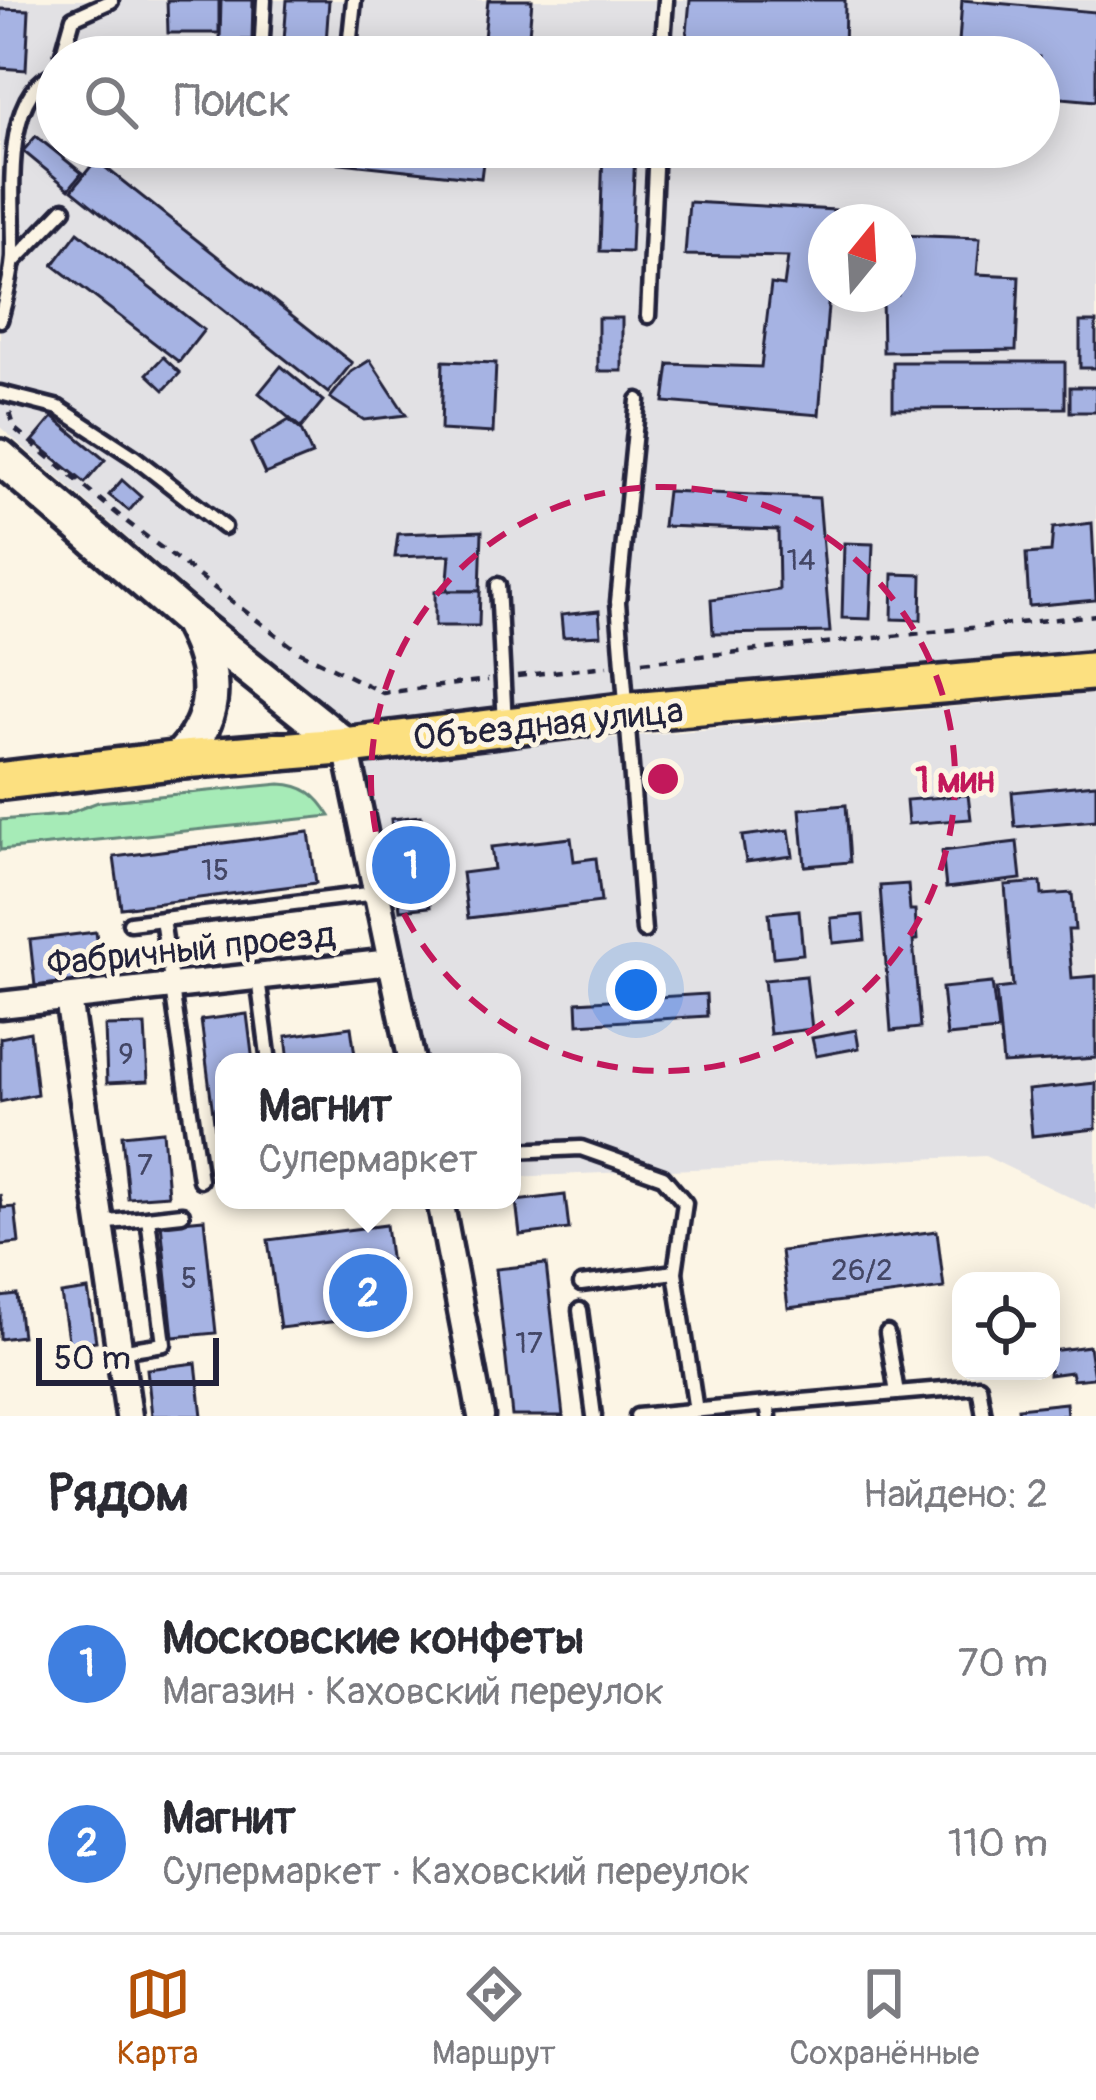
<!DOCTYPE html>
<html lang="ru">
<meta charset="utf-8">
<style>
body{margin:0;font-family:Pangolin,sans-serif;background:#f7f7f7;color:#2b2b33}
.controls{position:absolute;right:36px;bottom:36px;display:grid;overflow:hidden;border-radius:24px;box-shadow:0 6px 30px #0003}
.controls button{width:108px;height:108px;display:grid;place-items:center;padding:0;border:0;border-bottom:3px solid #e1e1e2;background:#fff;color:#2b2b33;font:60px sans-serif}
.compass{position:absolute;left:808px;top:204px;width:108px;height:108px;border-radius:50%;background:#fff;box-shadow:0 6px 30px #0003;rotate:18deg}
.scale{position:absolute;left:36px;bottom:30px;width:183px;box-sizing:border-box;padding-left:12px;border:6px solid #22223b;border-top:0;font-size:33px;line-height:42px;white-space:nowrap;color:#22223b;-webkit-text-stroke:9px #fcf5e5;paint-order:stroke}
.you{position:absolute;left:636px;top:990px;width:42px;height:42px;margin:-30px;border:9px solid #fff;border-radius:50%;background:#1a73e8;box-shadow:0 0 0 18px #1a73e833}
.badge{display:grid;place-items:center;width:78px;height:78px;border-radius:50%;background:#b45309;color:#fff;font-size:39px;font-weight:700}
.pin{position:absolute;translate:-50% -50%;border:6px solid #fff;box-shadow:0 3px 12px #0006}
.popup{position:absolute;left:215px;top:1053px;width:306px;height:156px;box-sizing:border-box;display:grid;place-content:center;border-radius:24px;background:#fff;filter:drop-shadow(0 3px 9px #0005);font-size:39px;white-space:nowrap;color:#7c7c81}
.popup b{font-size:45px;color:#2b2b33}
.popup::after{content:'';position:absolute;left:50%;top:100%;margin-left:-24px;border:24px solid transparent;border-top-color:#fff}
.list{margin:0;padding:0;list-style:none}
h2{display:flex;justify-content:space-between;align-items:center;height:156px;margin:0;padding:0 48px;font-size:51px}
h2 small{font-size:39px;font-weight:400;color:#7c7c81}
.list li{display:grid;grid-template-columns:78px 1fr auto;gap:36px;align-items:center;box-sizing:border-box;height:180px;padding:0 48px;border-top:3px solid #e1e1e2}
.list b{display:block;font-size:45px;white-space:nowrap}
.list p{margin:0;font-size:39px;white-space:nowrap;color:#7c7c81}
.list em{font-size:39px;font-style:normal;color:#7c7c81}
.icon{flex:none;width:66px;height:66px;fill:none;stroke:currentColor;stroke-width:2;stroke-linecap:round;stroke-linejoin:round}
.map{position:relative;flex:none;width:1096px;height:1416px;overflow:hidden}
.search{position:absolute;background:#fff;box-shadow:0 6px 30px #0003;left:36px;right:36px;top:36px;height:132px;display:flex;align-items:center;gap:30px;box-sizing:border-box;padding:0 42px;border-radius:66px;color:#7c7c81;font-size:45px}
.sheet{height:516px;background:#fff}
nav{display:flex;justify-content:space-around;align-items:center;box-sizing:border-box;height:168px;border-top:3px solid #e1e1e2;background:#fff;font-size:33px;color:#7c7c81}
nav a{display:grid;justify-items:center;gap:6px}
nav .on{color:#b45309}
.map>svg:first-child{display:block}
</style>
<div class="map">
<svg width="1096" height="1416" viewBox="0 0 1096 1416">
<rect width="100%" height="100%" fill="#fcf5e5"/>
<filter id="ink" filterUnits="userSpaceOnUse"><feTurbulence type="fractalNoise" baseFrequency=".00833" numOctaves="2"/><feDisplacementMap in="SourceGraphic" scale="24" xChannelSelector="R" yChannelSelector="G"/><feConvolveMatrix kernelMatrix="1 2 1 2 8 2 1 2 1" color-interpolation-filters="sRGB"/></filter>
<g filter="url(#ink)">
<!-- built -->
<g fill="#e2e1e4" fill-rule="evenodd">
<path d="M0 0H1096V657L354 725 256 650 0 427ZM57 57H1039V147H57ZM826 222H898V294H826Z"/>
<polygon points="1096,694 1096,1210 985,1156 512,1177 512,1062 426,1062 362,761"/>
</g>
<!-- green -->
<path fill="#a6ebb7" stroke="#648679" stroke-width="3" d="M280 784C305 785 317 795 330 816L0 850V820L64 815 98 802Z"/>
<!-- building -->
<g fill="#a6b3e3" stroke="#22223b" stroke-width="3">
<polygon points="167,0 219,0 219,33 168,33"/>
<polygon points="221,0 253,0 252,40 220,40"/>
<polygon points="287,0 329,0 326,43 284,41"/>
<polygon points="488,0 532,0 527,57 482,57"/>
<polygon points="690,0 845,0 844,57 723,57 725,43 686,42"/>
<polygon points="962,0 1096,12 1096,101 1039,96 1039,57 958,57"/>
<polygon points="0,9 29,10 26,70 0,68"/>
<polygon points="36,136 82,173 69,189 23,151"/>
<polygon points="192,147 485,147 481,178"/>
<polygon points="603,147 635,147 631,252 600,251"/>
<polygon points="96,160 352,363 328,393 72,190"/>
<polygon points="689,202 835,210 835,222 826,222 829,294 819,415 664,402 669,364 761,367 771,284 784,286 788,257 685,255"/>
<polygon points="78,232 204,330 179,362 53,265"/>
<polygon points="898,235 980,238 977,274 1019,276 1016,350 883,352 882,294 898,294"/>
<rect x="598" y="318" width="24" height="53"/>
<rect x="1080" y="322" width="16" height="46"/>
<polygon points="163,357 180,373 164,390 147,374"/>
<polygon points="370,360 406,415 364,420 330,398 351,372"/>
<polygon points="443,361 496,363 493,433 441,430"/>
<polygon points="893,362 1065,362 1065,408 893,409"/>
<polygon points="281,366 323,401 301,428 259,393"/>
<rect x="1070" y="387" width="26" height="25"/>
<polygon points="53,417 105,460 85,483 33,441"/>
<polygon points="289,420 301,430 312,455 265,474 251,443"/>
<polygon points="122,480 141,497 129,511 109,495"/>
<polygon points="667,491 819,498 830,632 713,634 711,600 779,590 778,530 663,526"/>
<polygon points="1092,523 1096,600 1029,606 1026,554 1051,552 1053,528"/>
<polygon points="482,531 480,591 447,591 450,555 395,557 398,534"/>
<polygon points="844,543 873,544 870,619 842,618"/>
<polygon points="893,574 922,575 921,620 892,619"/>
<polygon points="435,591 480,591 479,626 435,626"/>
<polygon points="599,611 601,635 563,637 561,615"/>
<polygon points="1096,784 1096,820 1015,827 1012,792"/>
<polygon points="968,795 971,819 908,824 906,800"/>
<polygon points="846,805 850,862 805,866 800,809"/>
<polygon points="421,816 430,907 400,910 391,819"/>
<polygon points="789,830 793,856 746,862 742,836"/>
<polygon points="309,832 316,883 121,908 114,857"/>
<polygon points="571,838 574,861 596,858 601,902 468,918 462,873 494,869 491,847"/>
<polygon points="1017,842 1021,879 946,888 942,851"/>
<polygon points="1041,882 1042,895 1072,893 1075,930 1068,930 1072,978 1096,976 1096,1058 1003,1064 996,989 1013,987 1005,885"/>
<polygon points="908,884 910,910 915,910 917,940 913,940 920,1028 891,1031 880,886"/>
<polygon points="799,910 803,954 773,957 769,913"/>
<polygon points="863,915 865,940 833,943 831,918"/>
<polygon points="96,932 102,978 35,986 30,940"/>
<polygon points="806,976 812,1029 770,1034 764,980"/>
<polygon points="992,983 998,1031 947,1036 942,988"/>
<polygon points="706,994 707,1016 578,1024 577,1002"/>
<polygon points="247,1014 253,1062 224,1062 224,1176 221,1176 201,1020"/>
<polygon points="145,1025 148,1081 107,1083 105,1026"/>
<polygon points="351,1027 356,1062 289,1062 286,1036"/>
<polygon points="856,1030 859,1048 816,1056 812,1038"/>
<polygon points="30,1032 37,1094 0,1102 0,1038"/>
<polygon points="1096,1083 1096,1129 1032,1136 1028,1090"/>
<polygon points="163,1131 168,1195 128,1198 122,1135"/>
<polygon points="0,1194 2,1208 15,1207 19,1243 0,1245"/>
<polygon points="565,1195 569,1229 520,1235 516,1201"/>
<polygon points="204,1219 216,1333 173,1337 161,1223"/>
<polygon points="386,1225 397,1314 280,1328 268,1240"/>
<polygon points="937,1231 944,1288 788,1308 781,1251"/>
<polygon points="546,1264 563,1416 512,1416 496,1269"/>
<polygon points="88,1290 96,1341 69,1345 61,1294"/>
<polygon points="17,1295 22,1336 0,1339 0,1297"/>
<polygon points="1089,1346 1094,1378 1073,1380 1071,1372 1049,1375 1051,1351"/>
<polygon points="196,1363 202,1416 152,1416 147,1369"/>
<polygon points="1066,1403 1067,1416 1019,1416 1018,1408"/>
</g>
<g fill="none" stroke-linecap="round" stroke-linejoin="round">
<defs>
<g id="lane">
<polyline points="62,57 73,18 111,1"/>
<polyline points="261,57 264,0"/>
<polyline points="348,57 354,0"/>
<polyline points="662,57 666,0"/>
<polyline points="13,262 64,209"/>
<polyline points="648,316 656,147"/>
<path d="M0 320C5 300 12 277 13 256 14 201 0 92 57 73"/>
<polyline points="0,393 59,408 134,457 224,527"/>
<polyline points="638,400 618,602 644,931"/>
<polyline points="498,585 505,725"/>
<polyline points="162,919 200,1180"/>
<polyline points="130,923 376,893"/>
<polyline points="258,978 269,1062"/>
<polyline points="512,1151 581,1148 663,1177 685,1203 675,1272 696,1411"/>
<polyline points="101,1223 182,1214"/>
<polyline points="581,1284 675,1272"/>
<polyline points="580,1310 594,1416"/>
<polyline points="887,1333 897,1393"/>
<polyline points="119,1351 164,1344 148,1218"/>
<polyline points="767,1404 979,1386 984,1416"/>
<polyline points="637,1416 767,1404 769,1416"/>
</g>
<g id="street">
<polyline points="346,746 412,1062"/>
<polyline points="68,998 129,1416"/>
<polyline points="0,1005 391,962"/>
<polyline points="440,1200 481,1416"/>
</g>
<g id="secondary">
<polyline points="0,457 189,620 346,746"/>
<path d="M177 760C219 720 217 674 192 626"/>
</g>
<polyline id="primary" points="0,781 177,760 346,746 626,712 1096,671"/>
</defs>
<!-- lane casing -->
<use href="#lane" stroke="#22223b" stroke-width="21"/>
<!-- street casing -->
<use href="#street" stroke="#22223b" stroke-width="33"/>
<!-- secondary casing -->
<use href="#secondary" stroke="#22223b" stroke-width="42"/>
<!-- primary casing -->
<use href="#primary" stroke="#22223b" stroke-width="45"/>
<!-- path -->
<g stroke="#22223b" stroke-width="4.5" stroke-dasharray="9 9" stroke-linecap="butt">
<polyline points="10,413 15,429 127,522 298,651 383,693 488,680"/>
<polyline points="642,662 1096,615"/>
<polyline points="517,676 607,666"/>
</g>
<!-- lane -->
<use href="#lane" stroke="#fcf5e5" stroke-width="12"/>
<!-- street -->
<use href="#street" stroke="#fcf5e5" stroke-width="24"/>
<!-- secondary -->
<use href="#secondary" stroke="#fcf5e5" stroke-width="33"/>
<!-- primary -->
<use href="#primary" stroke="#fce080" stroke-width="36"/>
</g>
</g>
<!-- distance rings -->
<circle fill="none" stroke="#c2185b" stroke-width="6" stroke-dasharray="21 15" cx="663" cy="779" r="292"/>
<g text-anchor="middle" stroke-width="10" stroke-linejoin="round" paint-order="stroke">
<!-- number labels -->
<g font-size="30" fill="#434665">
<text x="801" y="570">14</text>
<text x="215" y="880">15</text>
<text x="126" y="1064">9</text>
<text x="145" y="1175">7</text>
<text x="862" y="1280">26/2</text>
<text x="189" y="1288">5</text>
<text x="529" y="1353">17</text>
</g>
<!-- street labels -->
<g font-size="36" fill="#22223b" stroke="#fcf5e5">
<text transform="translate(548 723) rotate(-6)" y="13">Объездная улица</text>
<text transform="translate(191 948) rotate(-6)" y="13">Фабричный проезд</text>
</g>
</g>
<circle cx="663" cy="779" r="18" fill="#c2185b" stroke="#fcf5e5" stroke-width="6"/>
<g font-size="36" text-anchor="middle" font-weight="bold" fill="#c2185b" stroke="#fcf5e5" stroke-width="10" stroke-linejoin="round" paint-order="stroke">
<text x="955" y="792">1 мин</text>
</g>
</svg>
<div class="controls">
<button><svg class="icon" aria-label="locate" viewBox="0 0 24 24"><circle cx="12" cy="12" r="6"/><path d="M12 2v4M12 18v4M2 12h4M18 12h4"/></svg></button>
</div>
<svg class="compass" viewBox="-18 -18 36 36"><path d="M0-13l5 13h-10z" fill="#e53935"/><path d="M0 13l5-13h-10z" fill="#7c7c81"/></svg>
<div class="scale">50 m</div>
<div class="you"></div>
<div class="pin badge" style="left:411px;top:865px;background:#3f7fe0">1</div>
<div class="pin badge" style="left:368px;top:1293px;background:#3f7fe0">2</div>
<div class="popup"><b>Магнит</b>Супермаркет</div>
<div class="search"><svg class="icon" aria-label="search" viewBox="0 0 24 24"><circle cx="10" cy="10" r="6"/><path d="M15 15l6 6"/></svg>Поиск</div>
</div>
<section class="sheet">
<h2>Рядом<small>Найдено: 2</small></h2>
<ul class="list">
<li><span class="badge" style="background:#3f7fe0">1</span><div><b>Московские конфеты</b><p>Магазин · Каховский переулок</p></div><em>70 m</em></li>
<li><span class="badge" style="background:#3f7fe0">2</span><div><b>Магнит</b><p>Супермаркет · Каховский переулок</p></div><em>110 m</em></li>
</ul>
</section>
<nav>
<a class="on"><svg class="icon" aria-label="map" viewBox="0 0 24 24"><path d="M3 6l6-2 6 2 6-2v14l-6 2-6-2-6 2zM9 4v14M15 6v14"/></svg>Карта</a>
<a><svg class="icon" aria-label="directions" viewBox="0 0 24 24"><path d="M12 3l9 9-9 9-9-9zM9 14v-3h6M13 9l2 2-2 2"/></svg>Маршрут</a>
<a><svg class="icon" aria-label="saved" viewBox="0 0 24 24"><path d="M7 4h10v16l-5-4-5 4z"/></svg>Сохранённые</a>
</nav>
